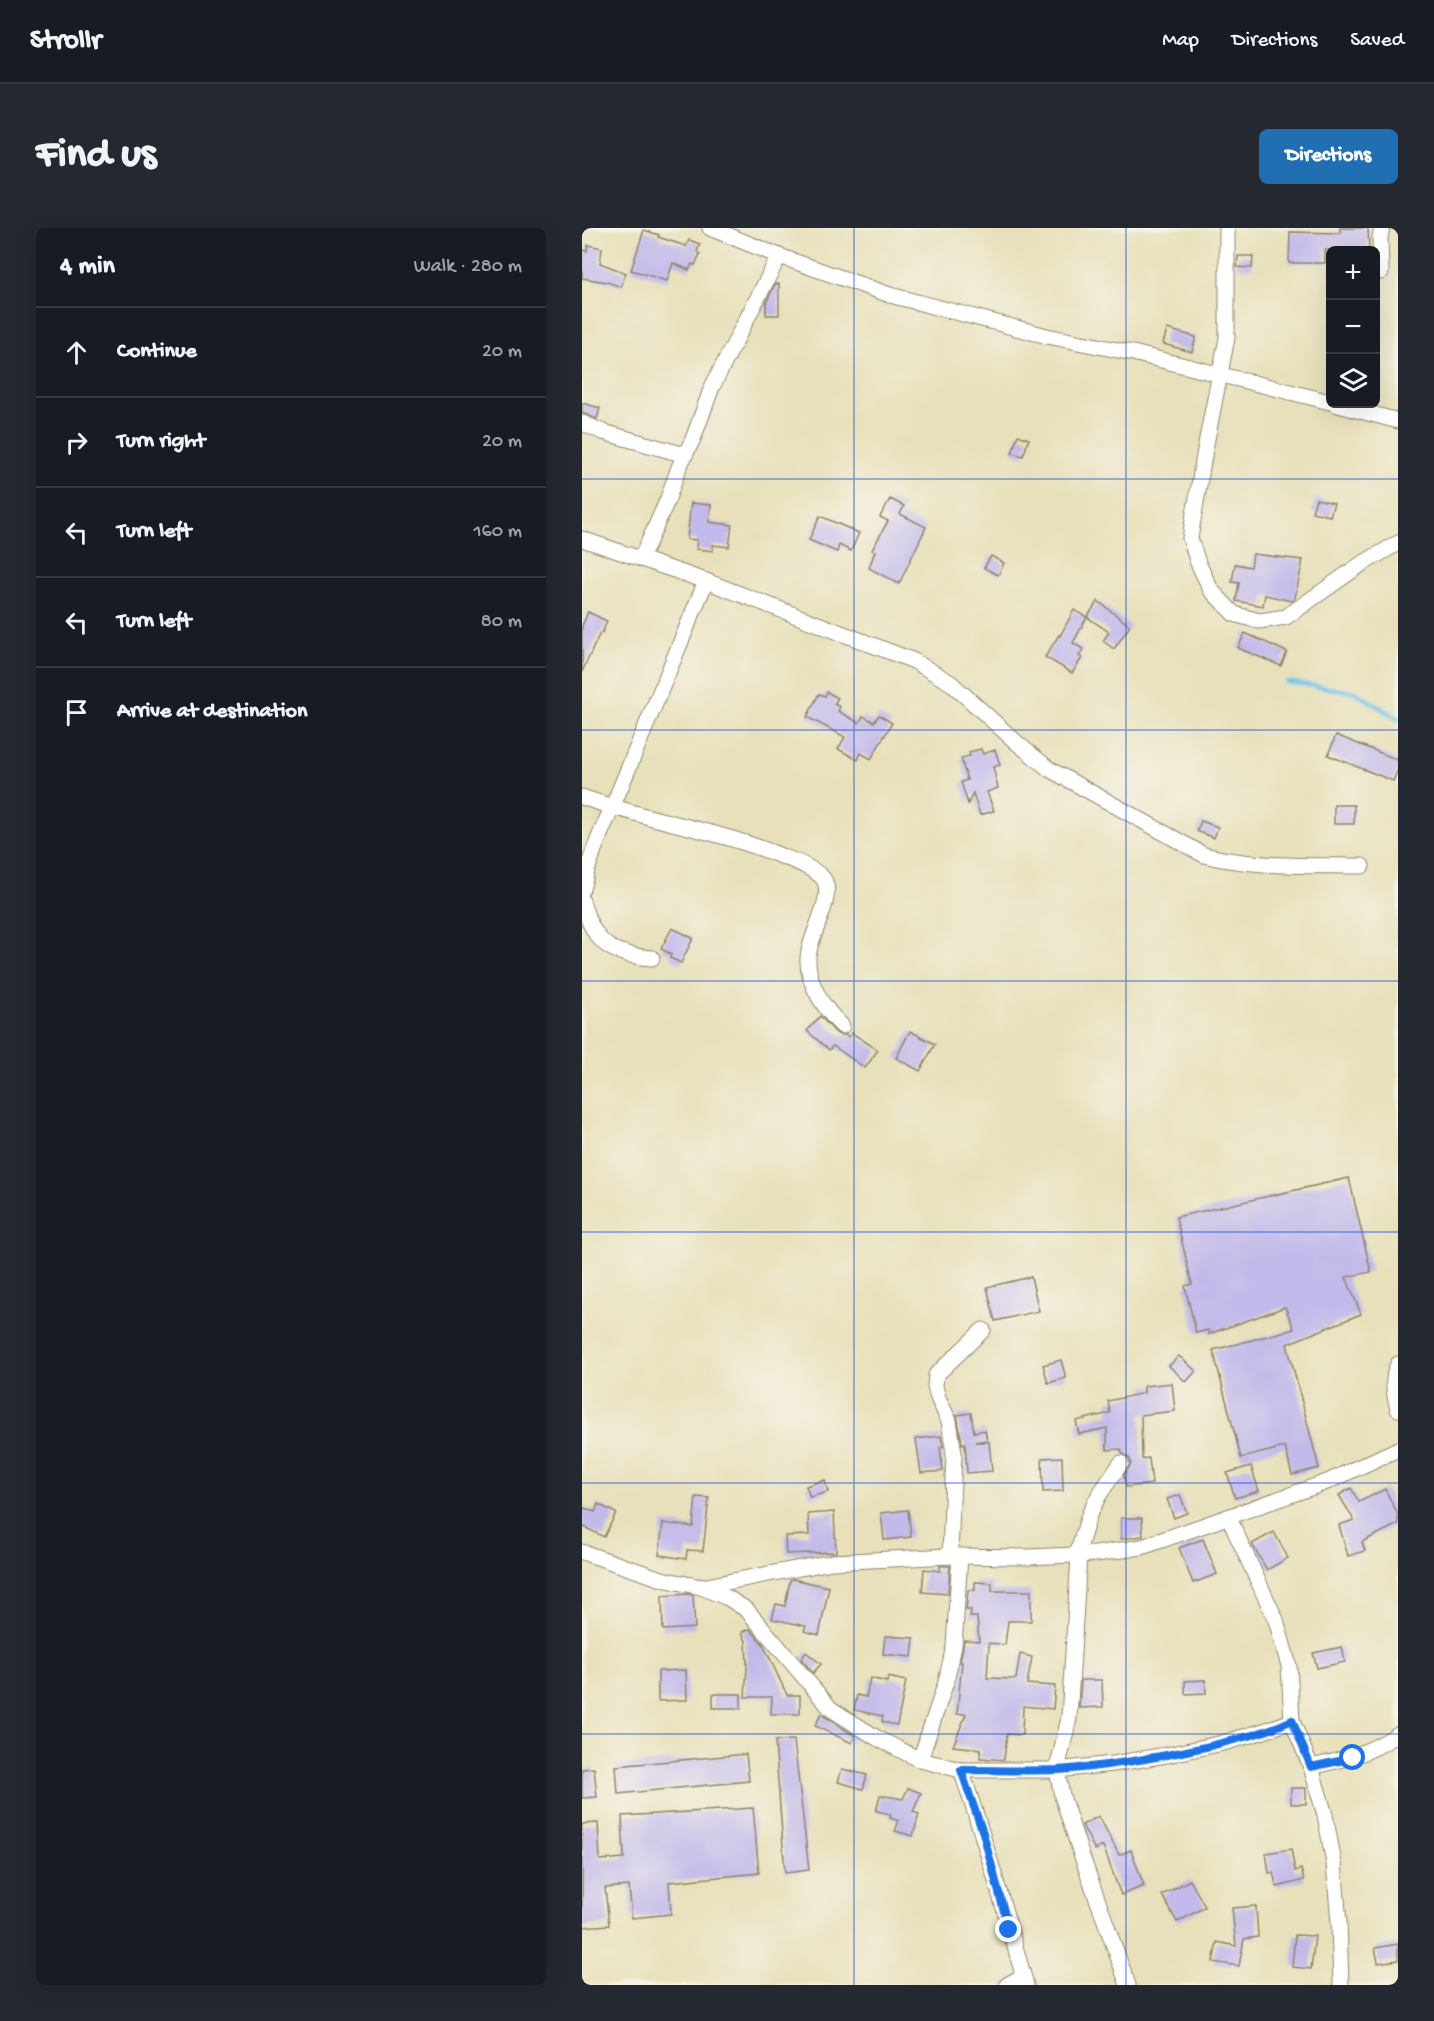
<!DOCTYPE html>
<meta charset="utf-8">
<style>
body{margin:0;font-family:"Gochi Hand",sans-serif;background:#242831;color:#f1f3f6}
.controls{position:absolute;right:18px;top:18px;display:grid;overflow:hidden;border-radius:9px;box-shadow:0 6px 24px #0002}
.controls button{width:54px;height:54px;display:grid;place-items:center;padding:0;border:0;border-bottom:2px solid #363941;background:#171b24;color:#f1f3f6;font:30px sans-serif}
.stop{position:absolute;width:18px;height:18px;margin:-14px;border:4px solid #1a73e8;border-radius:50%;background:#fff}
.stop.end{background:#1a73e8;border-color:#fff;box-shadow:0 2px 6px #0008}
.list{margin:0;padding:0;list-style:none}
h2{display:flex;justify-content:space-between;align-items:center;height:78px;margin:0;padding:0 24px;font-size:26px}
h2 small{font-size:20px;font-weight:400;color:#9ea1a6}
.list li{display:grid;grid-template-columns:39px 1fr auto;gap:18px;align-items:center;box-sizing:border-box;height:90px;padding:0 24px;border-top:2px solid #363941}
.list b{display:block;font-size:22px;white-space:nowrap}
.list em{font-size:20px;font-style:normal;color:#9ea1a6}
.icon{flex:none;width:33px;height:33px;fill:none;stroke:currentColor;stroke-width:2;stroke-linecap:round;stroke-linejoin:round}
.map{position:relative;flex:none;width:816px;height:1757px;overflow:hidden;border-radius:9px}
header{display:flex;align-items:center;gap:36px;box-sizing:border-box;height:84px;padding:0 30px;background:#171b24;border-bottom:2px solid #363941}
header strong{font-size:28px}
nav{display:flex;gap:33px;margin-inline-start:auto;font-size:21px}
.intro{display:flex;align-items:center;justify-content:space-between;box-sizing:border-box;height:144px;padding:0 36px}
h1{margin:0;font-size:42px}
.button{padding:15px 27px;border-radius:9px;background:#1f6fb2;color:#fff;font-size:21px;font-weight:700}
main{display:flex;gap:36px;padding:0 36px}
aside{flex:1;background:#171b24;border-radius:9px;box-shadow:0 6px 24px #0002}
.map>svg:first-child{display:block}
</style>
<header>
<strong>Strollr</strong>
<nav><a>Map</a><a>Directions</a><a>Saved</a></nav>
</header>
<div class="intro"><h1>Find us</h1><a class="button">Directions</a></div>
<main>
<aside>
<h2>4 min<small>Walk · 280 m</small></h2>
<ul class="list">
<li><svg class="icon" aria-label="ahead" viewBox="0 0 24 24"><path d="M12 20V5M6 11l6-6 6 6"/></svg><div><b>Continue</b></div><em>20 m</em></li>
<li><svg class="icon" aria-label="right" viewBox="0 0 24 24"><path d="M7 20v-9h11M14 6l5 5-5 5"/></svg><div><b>Turn right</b></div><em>20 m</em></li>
<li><svg class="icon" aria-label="left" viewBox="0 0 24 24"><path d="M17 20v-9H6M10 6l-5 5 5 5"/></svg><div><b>Turn left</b></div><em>160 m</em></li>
<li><svg class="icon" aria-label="left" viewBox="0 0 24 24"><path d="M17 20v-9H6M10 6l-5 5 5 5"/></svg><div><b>Turn left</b></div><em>80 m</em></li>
<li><svg class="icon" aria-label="arrive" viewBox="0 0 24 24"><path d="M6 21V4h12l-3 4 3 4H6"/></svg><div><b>Arrive at destination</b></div></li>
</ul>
</aside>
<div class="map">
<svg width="816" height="1757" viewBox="0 0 816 1757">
<rect width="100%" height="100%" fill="#f7f3e8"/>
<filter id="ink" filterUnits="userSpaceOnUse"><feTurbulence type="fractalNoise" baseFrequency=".0167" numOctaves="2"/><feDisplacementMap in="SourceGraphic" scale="12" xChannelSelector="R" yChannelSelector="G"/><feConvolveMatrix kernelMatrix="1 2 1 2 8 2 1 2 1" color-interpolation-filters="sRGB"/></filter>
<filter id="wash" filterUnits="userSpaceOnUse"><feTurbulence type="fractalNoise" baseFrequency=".008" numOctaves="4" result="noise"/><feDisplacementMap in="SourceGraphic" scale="24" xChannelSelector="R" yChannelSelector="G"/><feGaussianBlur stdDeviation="1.35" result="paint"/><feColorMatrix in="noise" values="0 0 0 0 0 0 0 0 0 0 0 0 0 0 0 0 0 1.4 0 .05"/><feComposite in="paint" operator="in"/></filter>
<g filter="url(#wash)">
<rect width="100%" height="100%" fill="#e7e0ba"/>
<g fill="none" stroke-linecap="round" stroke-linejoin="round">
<!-- stream -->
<polyline stroke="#70c2ec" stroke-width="4.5" points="705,454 773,464 816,491"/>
</g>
<g id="blocks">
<!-- building -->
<g fill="#c2baea">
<polygon points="758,0 786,0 787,22 743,22 743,35 707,35 708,4 758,5"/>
<polygon points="62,2 77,7 76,9 104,18 107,12 118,16 115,24 118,26 113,37 110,36 107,42 91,35 85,53 49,42"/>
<polygon points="6,17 20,20 18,35 44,45 39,59 25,54 0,50 0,22 5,23"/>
<polygon points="656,28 671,28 670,40 655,39"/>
<polygon points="193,56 197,56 197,87 184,87 184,75"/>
<polygon points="585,101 614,109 610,124 581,116"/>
<polygon points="0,175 18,180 15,191 0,185"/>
<polygon points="436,207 447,211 441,228 430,225"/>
<polygon points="308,271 322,278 318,286 344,299 317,356 287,340 293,323 290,322 306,293 298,289"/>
<polygon points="734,271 752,275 748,288 730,284"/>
<polygon points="109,275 129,277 127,294 150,297 147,319 131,317 131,323 114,321 115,312 105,311"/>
<polygon points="238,288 277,305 269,323 257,317 255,324 227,312"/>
<polygon points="671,326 721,332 713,370 710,373 683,367 681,378 654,373 657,355 650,354 653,336 669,339"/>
<polygon points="409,328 422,335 416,347 402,340"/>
<polygon points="516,373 548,398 532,421 521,413 527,404 505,389"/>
<polygon points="492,382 505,389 491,415 501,421 497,428 500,430 490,445 463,429 477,407 478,408"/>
<polygon points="6,384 25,393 20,405 18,405 0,444 0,398"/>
<polygon points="663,405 705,424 699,438 656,420"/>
<polygon points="245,464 256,470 252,476 258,479 256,483 277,495 281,488 292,494 297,487 310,495 289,531 279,525 276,532 256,521 263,509 225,489 237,466 243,468"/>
<polygon points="754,507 816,532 816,541 811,553 746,527"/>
<polygon points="399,521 401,526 413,522 418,537 411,539 416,560 405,564 412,583 398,587 391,565 386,576 379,554 385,552 379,530 388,528 387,524"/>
<rect x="752" y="577" width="20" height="19"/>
<polygon points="619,593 636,599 632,610 615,603"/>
<polygon points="90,700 111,710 99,735 88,730 89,726 79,721"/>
<polygon points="238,788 254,805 258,807 264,807 267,809 270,805 296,822 283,840 251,818 247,822 225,803"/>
<polygon points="328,803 353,816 338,843 314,830"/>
<polygon points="767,950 789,1044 764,1049 779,1086 705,1116 737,1240 710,1247 703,1219 659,1230 631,1122 712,1101 703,1079 627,1106 626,1102 614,1105 603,1058 610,1056 594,989"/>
<polygon points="449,1049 457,1083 413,1093 405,1059"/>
<polygon points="597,1128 614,1143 604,1154 587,1138"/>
<polygon points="479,1132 484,1150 466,1155 461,1137"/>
<polygon points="590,1155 593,1183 559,1187 560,1231 567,1230 570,1256 544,1259 542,1247 549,1236 548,1231 540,1225 539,1221 525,1222 525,1200 497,1206 494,1193 528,1185 526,1173 562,1165 562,1158"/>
<polygon points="389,1185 392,1204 403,1202 405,1212 393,1214 407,1214 410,1243 385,1245 383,1215 380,1216 375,1187"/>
<polygon points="359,1208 361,1219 358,1219 361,1243 339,1245 334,1211"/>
<polygon points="480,1229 481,1263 461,1264 460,1230"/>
<polygon points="669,1238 677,1263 653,1270 645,1245"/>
<polygon points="243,1252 246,1264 228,1269 224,1258"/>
<polygon points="769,1260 777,1274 803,1261 816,1287 816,1296 780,1314 783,1323 766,1328 757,1297 772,1292 757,1267"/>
<polygon points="598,1267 605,1285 592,1290 585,1271"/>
<polygon points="114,1269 127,1270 121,1323 105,1322 104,1331 77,1327 81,1295 111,1299"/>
<polygon points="16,1276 34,1285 22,1309 0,1298 0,1279 13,1284"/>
<polygon points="326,1282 329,1309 302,1312 299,1285"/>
<polygon points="252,1284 254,1324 204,1326 203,1308 227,1307 226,1286"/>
<polygon points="539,1290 560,1290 561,1308 539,1311"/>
<polygon points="692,1304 706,1330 685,1342 670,1316"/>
<polygon points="621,1311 635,1346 611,1355 597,1320"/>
<polygon points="358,1338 368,1338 366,1366 340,1364 342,1341 358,1343"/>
<polygon points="211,1351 247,1359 237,1407 222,1403 224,1398 190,1391 194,1376 203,1378 208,1352"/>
<polygon points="393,1354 410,1355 410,1363 449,1363 449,1393 426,1393 423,1417 407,1415 405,1450 434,1451 438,1426 450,1429 445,1456 473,1458 471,1481 441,1478 440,1507 425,1506 422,1532 398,1530 399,1521 371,1518 384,1486 375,1486 380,1434 378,1434 382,1412 397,1413 395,1389 388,1389 389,1382 384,1382 386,1362 393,1362"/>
<polygon points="106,1366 111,1367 113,1400 81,1402 80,1368"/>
<polygon points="168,1401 181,1416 205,1467 218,1467 218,1486 189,1486 190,1469 163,1469 165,1440 164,1413 160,1404"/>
<polygon points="303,1408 332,1410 330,1429 301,1426"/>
<polygon points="760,1419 763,1434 735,1440 731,1425"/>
<polygon points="224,1424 239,1436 231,1445 219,1431"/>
<polygon points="104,1442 105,1472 76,1473 76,1443"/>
<polygon points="306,1449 324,1453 315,1497 300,1494 301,1488 272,1482 275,1467 284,1469 288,1450 305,1454"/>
<polygon points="499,1452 520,1452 521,1479 497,1480"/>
<polygon points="623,1452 624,1465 603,1466 603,1453"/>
<rect x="131" y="1466" width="28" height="14"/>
<polygon points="239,1486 273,1508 270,1515 233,1498"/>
<polygon points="212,1512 227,1642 203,1645 193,1513"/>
<polygon points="164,1526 167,1553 36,1566 34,1538"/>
<polygon points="12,1540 15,1569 0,1570 0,1541"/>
<polygon points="260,1541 285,1547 281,1561 256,1554"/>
<polygon points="326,1560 339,1565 331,1584 337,1586 331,1608 313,1603 317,1593 308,1590 309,1586 294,1583 298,1567 321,1571"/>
<rect x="709" y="1560" width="15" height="16"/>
<polygon points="171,1580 177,1645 87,1654 89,1686 50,1690 47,1658 23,1660 27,1697 0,1699 0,1596 16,1595 18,1632 42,1630 40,1588"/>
<polygon points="517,1588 537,1627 549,1622 562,1658 539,1667 521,1618 513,1622 500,1597"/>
<polygon points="709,1621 713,1643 719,1641 722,1652 695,1659 691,1645 687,1645 684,1625"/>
<polygon points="608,1652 623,1679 595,1694 580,1667"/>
<polygon points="674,1678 676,1709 662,1711 657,1738 631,1734 635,1714 654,1718 650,1680"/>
<polygon points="713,1707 733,1708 729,1741 710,1739"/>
<polygon points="816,1716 816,1732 796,1735 793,1720"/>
</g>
</g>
</g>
<g filter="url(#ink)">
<use href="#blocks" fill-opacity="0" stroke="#91856c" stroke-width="1.5"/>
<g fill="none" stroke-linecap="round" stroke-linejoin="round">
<defs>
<g id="minor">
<polyline points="128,0 197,28 308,67 465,108 551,125 748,174"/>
<polyline points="645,0 645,110 624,216 608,310 616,335 629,362 652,386 677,393 704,389 778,337 816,315"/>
<polyline points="799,44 798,10 800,0"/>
<polyline points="753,176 816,193"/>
<polyline points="0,195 21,204 103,227"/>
<path d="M0 311 124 353 332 433 369 455 434 514 467 541 622 627C673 640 728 637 780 638"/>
<polyline points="59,331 85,273 97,239 111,211 130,159 197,28"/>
<path d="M0 569C64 592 131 601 194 626 209 632 226 637 239 648 257 665 226 708 226 730 225 755 242 781 260 798"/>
<path d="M0 661C7 632 17 607 30 580L124 353"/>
<path d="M0 673C12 716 27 726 70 730"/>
<path d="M816 1136C809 1150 812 1166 816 1181"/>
<polyline points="647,1290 694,1392 707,1438 710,1493 729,1539 743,1587 752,1635 757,1695 759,1757"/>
<polyline points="0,1324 80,1351 119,1359 146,1370 165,1382 249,1481 295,1510 338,1532 379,1542 475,1542 531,1536 590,1526 641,1515 682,1503 710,1493"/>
<polyline points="495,1327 507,1287 517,1267 539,1235"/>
<polyline points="497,1327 487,1490 475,1542 480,1568 498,1623 546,1757"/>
<polyline points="368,1328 372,1225 367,1193 356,1170 353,1158 354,1147 401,1102"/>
<polyline points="119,1359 250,1334 368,1328 447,1329 514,1326 560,1319 745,1254 816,1221"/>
<polyline points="338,1532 364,1454 372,1418 378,1328"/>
<path d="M729 1539C764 1531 786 1526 816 1506"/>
<path d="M379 1542C404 1613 423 1685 444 1757"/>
<polyline points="425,1757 441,1748"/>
</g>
</defs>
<!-- minor casing -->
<use href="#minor" stroke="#91856c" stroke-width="17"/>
<!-- minor -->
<use href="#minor" stroke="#fff" stroke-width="15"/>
</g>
</g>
<g fill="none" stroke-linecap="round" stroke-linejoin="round" filter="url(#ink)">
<!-- route -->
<path stroke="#1a73e8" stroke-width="8" d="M427 1702 401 1605 379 1542C411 1542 443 1543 475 1542 526 1539 578 1529 628 1518 655 1511 684 1505 710 1492L729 1539 771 1530"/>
</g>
<!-- grid -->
<path fill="none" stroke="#1d4ed8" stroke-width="1.5" stroke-opacity="0.55" d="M272 0V1757M544 0V1757M0 251H816M0 502H816M0 753H816M0 1004H816M0 1255H816M0 1506H816"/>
</svg>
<div class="controls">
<button>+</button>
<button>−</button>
<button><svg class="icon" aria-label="layers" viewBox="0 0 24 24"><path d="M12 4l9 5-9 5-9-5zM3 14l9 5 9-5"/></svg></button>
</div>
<div class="stop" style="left:771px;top:1530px"></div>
<div class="stop end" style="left:427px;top:1702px"></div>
</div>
</main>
